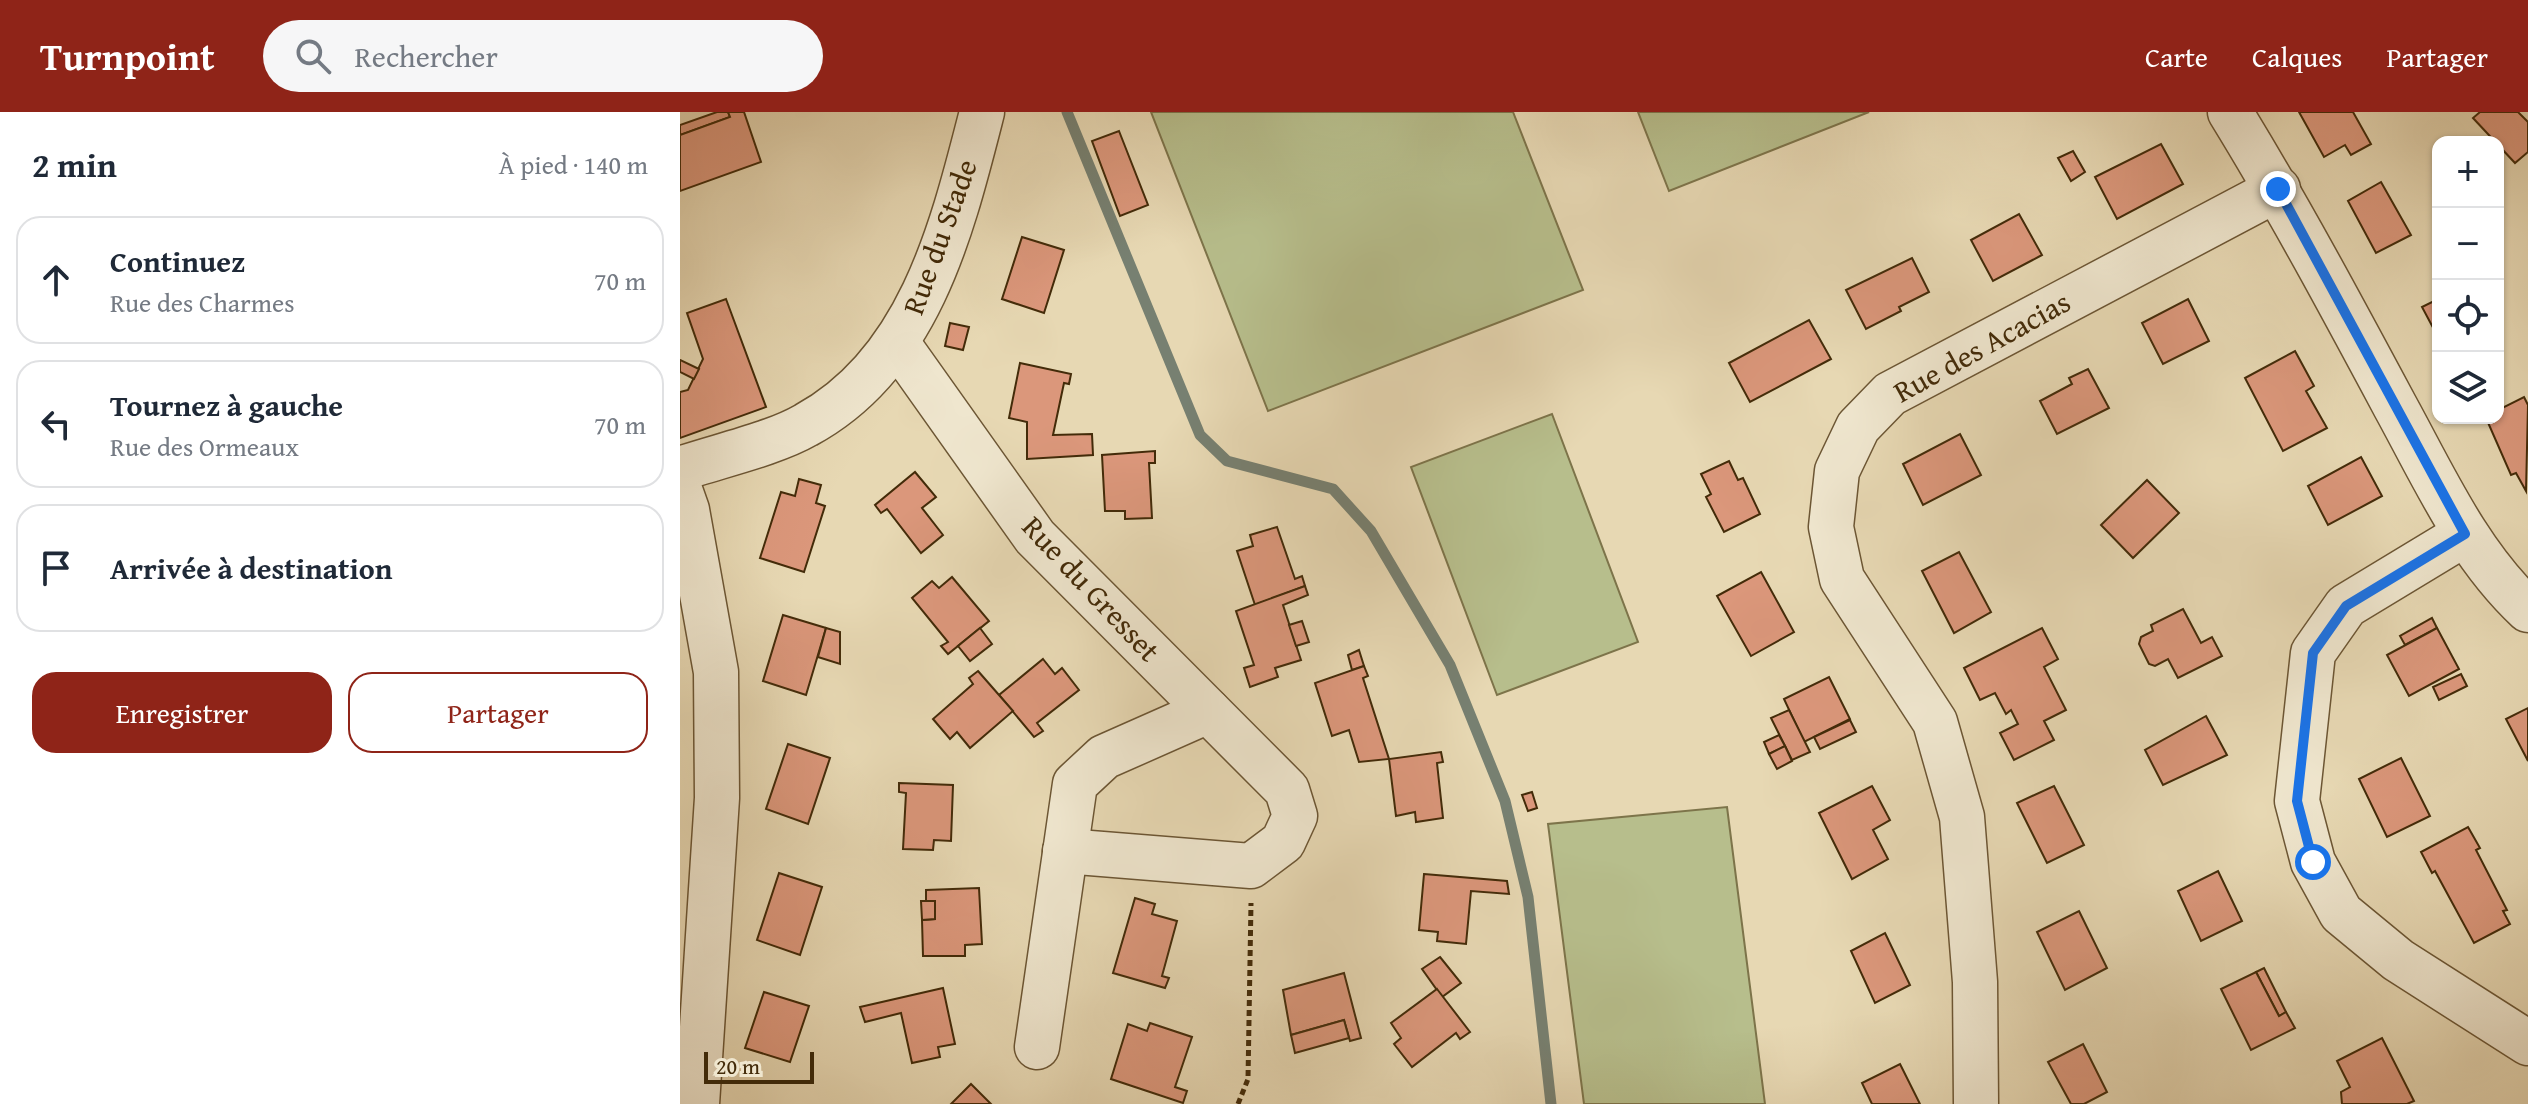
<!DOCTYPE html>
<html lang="fr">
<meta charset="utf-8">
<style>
body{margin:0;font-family:"Gentium Book Plus",serif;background:#f6f6f7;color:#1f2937}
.controls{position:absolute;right:24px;top:24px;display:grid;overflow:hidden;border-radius:16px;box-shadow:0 2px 6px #0004}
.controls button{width:72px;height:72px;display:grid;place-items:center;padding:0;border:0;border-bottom:2px solid #e0e1e3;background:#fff;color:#1f2937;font:40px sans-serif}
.scale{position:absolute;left:24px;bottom:20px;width:110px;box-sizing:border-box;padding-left:8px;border:4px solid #432b09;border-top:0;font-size:22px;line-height:28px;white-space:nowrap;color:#432b09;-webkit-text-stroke:6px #efe6ce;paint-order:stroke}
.stop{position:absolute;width:24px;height:24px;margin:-18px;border:6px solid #1a73e8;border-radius:50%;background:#fff}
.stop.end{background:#1a73e8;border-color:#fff;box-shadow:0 2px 8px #0008}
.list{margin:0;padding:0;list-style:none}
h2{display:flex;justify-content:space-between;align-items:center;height:104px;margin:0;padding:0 32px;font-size:34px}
h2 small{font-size:26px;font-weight:400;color:#747a83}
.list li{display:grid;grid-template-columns:52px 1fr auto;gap:24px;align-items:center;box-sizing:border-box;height:128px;margin:0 16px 16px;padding:0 16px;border:2px solid #e0e1e3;border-radius:24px}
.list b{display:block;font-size:30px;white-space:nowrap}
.list p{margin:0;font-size:26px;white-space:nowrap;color:#747a83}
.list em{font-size:26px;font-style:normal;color:#747a83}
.actions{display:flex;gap:16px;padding:24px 32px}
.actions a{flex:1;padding:18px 0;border:2px solid #8f2418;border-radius:24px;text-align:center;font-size:28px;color:#8f2418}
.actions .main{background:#8f2418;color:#fff}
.icon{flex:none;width:44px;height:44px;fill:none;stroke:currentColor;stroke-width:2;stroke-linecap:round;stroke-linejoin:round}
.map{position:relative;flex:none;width:1848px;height:992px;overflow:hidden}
header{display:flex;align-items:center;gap:48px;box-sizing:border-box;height:112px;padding:0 40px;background:#8f2418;color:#fff}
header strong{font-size:38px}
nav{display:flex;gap:44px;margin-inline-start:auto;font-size:28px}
.search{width:560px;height:72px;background:#f6f6f7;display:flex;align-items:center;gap:20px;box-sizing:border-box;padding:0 28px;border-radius:44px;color:#747a83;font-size:30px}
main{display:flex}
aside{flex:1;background:#fff}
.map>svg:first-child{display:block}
</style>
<header>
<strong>Turnpoint</strong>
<div class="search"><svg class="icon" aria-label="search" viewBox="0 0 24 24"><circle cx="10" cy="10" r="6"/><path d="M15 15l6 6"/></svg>Rechercher</div>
<nav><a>Carte</a><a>Calques</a><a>Partager</a></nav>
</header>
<main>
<aside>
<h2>2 min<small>À pied · 140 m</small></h2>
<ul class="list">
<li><svg class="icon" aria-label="ahead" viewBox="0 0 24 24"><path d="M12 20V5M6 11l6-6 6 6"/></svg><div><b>Continuez</b><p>Rue des Charmes</p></div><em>70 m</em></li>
<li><svg class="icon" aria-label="left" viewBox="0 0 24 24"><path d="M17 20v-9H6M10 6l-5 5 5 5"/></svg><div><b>Tournez à gauche</b><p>Rue des Ormeaux</p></div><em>70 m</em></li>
<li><svg class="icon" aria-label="arrive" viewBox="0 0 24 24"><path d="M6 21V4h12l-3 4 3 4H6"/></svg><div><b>Arrivée à destination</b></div></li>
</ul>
<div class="actions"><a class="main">Enregistrer</a><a>Partager</a></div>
</aside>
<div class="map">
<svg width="1848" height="992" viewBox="0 0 1848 992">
<rect width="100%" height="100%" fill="#e7d8b3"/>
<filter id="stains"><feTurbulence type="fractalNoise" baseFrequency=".0025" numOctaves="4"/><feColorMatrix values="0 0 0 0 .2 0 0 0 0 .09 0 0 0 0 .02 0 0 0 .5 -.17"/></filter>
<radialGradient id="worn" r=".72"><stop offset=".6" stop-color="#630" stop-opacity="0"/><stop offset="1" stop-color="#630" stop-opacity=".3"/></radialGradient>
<!-- green -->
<g fill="#b7be8c" stroke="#7d744a" stroke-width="2">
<polygon points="471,0 833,0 903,178 588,299"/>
<polygon points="958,0 1189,0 989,79"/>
<polygon points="872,302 958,530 817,583 731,355"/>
<polygon points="1047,695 1085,992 904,992 868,712"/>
</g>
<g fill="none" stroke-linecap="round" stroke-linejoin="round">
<!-- stream -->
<polyline stroke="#778071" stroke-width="11" points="387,0 520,323 547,349 653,377 691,419 770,553 825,689 848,785 871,992"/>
</g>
<!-- building -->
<g fill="#db977b" stroke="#432b09" stroke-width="2">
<polygon points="37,0 48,0 50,5 0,23 0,13"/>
<polygon points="48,0 64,0 81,50 0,79 0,23 50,5"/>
<polygon points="1619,0 1673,0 1691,32 1671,43 1665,33 1644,45"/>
<polygon points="1800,0 1838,0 1848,10 1848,40 1835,51 1793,6"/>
<polygon points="439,19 468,93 440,104 412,29"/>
<polygon points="1481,32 1503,72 1437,107 1415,65"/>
<polygon points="1393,39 1405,60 1391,69 1378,46"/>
<polygon points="1701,70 1731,123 1696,141 1668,89"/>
<polygon points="1339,102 1362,143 1313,169 1291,128"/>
<polygon points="342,125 384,138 364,201 322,187"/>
<polygon points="1232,146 1249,180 1219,195 1221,199 1186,217 1166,178"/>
<polygon points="46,187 86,295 0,326 0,280 8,278 23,247 7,201"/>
<polygon points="1508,187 1529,229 1483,252 1462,211"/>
<polygon points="1758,187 1758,225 1742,195"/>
<polygon points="1129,208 1151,247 1070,290 1049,251"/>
<polygon points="270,211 289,215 283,238 265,234"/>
<polygon points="1615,239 1634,274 1626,279 1647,316 1603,339 1565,266"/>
<polygon points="0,248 19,257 14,267 0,260"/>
<polygon points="340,251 391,262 389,272 384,271 373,323 412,322 413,343 347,347 347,310 329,306"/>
<polygon points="1408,257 1429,296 1377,322 1360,289 1392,272 1389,266"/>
<polygon points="1844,285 1848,293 1846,379 1836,361 1831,363 1806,306 1818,306 1818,298"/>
<polygon points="1280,322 1301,363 1243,393 1223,352"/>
<polygon points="475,339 475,351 469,351 472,406 445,407 445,399 425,399 422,343"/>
<polygon points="1681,345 1702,384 1648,413 1628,374"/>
<polygon points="1049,349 1058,368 1063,366 1080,402 1044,420 1026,385 1031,382 1021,362"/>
<polygon points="235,360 256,385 242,396 263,423 241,441 207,397 201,401 195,393"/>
<polygon points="119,367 141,373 136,391 145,394 124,460 80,446 101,380 115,384"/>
<polygon points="1467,368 1499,401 1453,446 1421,413"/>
<polygon points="597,415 615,467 622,464 625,474 575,493 557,439 573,434 570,423"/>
<polygon points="1279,440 1311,500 1274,521 1242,459"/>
<polygon points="1081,460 1114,520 1071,544 1037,484"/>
<polygon points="272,465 309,509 268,542 261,534 268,530 232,486 252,469 259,476"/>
<polygon points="625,474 628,483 603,493 621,548 595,556 598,565 570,575 564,556 574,553 556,499"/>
<polygon points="1503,497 1521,531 1532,525 1542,544 1498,566 1488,547 1475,554 1469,552 1459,532 1461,525 1473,519 1471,513"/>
<polygon points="103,503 146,516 126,583 83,569"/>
<polygon points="1752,506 1757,516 1725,533 1720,524"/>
<polygon points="622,509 629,530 616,534 609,513"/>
<polygon points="146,516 160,520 160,552 138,545"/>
<polygon points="300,516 312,532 290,549 278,534"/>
<polygon points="1362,516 1378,547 1364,555 1386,598 1364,609 1374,628 1334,648 1320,621 1338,612 1331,598 1326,602 1315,581 1300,588 1284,556"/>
<polygon points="1757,516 1779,557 1729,584 1707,543"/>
<polygon points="679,538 684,554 672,558 668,543"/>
<polygon points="363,547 375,562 382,556 399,578 357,611 363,619 354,625 319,583"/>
<polygon points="684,554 688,564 683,566 709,647 679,650 669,618 652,624 635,571"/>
<polygon points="298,559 333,599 290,636 277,620 270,627 253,607 293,572 289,566"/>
<polygon points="1781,562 1787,574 1759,588 1753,575"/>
<polygon points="1149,565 1170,607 1124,630 1104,587"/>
<polygon points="1848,596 1848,649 1826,607"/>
<polygon points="1109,598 1130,640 1112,648 1091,606"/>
<polygon points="1526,604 1547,643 1483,673 1465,638"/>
<polygon points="1170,608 1176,620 1140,637 1134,625"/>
<polygon points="1099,623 1105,634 1089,642 1084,630"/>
<polygon points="108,632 150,646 128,712 86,697"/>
<polygon points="1105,634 1112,649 1097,657 1089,642"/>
<polygon points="761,640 763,650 757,651 763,706 736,710 735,700 716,704 709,647"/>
<polygon points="1721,646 1750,704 1707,725 1679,667"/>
<polygon points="219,671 273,673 271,729 254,728 253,738 223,737 226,681 219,680"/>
<polygon points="1192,674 1210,708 1193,718 1208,747 1172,767 1139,701"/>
<polygon points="1374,674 1404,733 1367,751 1337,691"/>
<polygon points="852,680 857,696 848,699 842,683"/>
<polygon points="1788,715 1800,736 1796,738 1827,798 1823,799 1830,812 1794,831 1755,759 1752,761 1741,740"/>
<polygon points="1538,759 1562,809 1521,829 1498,779"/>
<polygon points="99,761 142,775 120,843 77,828"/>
<polygon points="744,762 827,769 829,782 791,779 786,832 757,829 758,820 739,818"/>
<polygon points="299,776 302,832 285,833 285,844 243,844 242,808 255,807 255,789 246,789 246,778"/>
<polygon points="455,786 475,792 472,802 497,809 482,864 489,866 485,876 433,861"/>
<polygon points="241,789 255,789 255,807 242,808"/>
<polygon points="1399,799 1427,856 1385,878 1357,820"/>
<polygon points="1205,821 1230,873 1195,891 1171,839"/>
<polygon points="760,845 781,871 762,885 742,857"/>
<polygon points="1584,856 1606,900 1599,904 1576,860"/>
<polygon points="1576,860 1599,904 1606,900 1615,916 1571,938 1541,877"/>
<polygon points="664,861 681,926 670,929 664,908 611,923 603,878"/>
<polygon points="263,876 275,932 258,935 260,945 232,951 221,901 185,910 180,895"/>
<polygon points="757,877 790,920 780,927 776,921 732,955 714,932 721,926 711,911"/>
<polygon points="84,880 129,894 110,950 65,936"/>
<polygon points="664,908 669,926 615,941 611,923"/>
<polygon points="470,911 512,925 495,975 507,979 503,991 431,967 448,912 467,919"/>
<polygon points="1702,926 1734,989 1727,992 1662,992 1661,980 1670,975 1657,949"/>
<polygon points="1403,932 1427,980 1404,992 1391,992 1368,950"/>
<polygon points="1220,952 1240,992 1192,992 1182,971"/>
<polygon points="291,972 311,992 271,992"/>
</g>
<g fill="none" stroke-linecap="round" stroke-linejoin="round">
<defs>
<g id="minor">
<path d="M1550 0C1609 96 1662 195 1715 294 1754 365 1788 442 1848 498"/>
<polyline points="218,232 355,425 607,678 615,704 603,730 571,754 385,739"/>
<path d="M0 357C38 344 93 332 126 313 240 251 272 117 302 0"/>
<polyline points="0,378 7,398 36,560 37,686 17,992"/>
<polyline points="1785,422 1666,494 1633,541 1617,689 1633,750 1661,801 1718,848 1848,931"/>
<polyline points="357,935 395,672 424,645 528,599"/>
<polyline points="1296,992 1295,870 1282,705 1255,610 1162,467 1151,415 1157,359 1178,315 1210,282 1598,77"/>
</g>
</defs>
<!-- minor casing -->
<use href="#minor" stroke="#6c5634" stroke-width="47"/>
<!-- path -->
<polyline stroke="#432b09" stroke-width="5" stroke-dasharray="6 4" stroke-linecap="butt" points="558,992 568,967 571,791"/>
<!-- minor -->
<use href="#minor" stroke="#efe6ce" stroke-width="44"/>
</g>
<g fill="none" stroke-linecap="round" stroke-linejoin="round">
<!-- route -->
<polyline stroke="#1a73e8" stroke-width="10" points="1598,77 1785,422 1666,494 1633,541 1617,689 1633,750"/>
</g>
<g text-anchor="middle" stroke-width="6" stroke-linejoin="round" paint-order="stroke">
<!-- street labels -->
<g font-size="30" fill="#432b09" stroke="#efe6ce">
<text transform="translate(260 125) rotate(-70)" y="10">Rue du Stade</text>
<text transform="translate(1302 235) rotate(-29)" y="10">Rue des Acacias</text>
<text transform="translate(411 477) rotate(47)" y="10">Rue du Gresset</text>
</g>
</g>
<rect width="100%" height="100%" filter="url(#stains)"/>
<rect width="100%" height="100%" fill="url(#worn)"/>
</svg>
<div class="controls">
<button>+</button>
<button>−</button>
<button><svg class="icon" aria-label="locate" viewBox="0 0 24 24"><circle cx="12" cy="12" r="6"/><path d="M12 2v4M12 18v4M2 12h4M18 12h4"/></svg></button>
<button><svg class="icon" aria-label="layers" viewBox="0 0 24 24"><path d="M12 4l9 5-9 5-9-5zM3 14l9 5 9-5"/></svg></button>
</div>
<div class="scale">20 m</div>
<div class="stop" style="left:1633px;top:750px"></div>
<div class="stop end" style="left:1598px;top:77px"></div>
</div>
</main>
